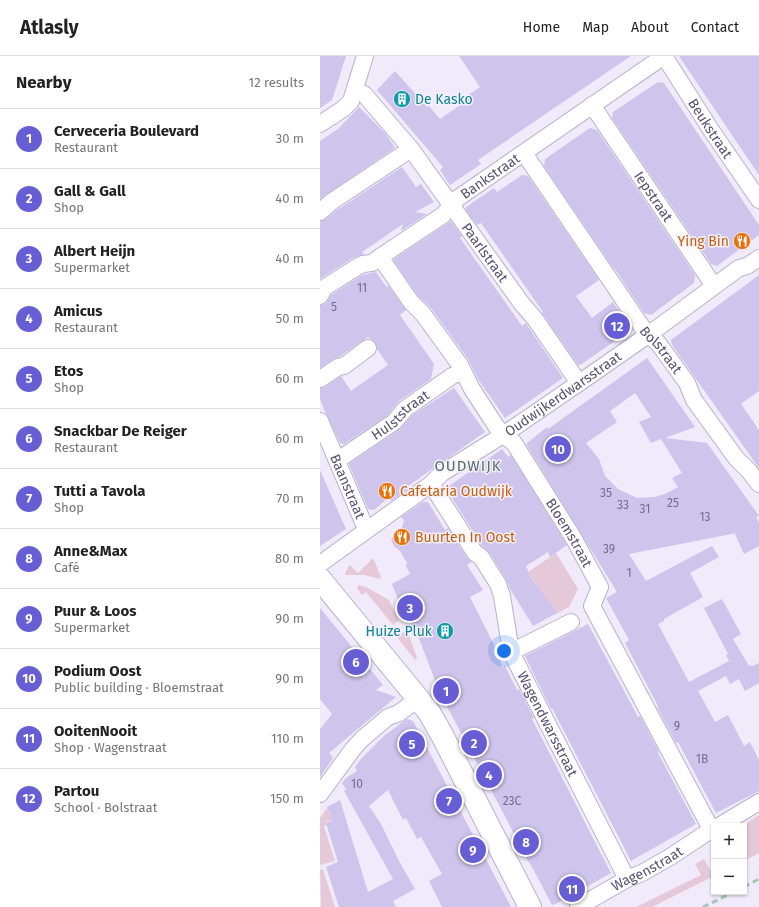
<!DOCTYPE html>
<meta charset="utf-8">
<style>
body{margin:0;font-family:"Fira Sans",sans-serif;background:#f6f6f6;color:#222}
.controls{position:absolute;right:12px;bottom:12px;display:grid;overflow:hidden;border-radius:0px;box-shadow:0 1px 3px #0004}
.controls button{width:36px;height:36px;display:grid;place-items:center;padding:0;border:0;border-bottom:1px solid #e0e0e0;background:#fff;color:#222;font:20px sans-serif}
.you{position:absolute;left:184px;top:595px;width:14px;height:14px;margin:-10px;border:3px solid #fff;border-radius:50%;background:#1a73e8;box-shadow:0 0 0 6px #1a73e833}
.badge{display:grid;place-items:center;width:26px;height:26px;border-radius:50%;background:#675ed5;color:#fff;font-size:13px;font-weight:700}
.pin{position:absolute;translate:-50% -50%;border:2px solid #fff;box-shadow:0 1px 4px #0006}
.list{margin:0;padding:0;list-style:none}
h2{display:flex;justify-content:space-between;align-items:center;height:52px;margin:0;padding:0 16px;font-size:17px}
h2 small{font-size:13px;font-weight:400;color:#767676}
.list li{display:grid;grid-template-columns:26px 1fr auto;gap:12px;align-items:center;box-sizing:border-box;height:60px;padding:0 16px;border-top:1px solid #e0e0e0}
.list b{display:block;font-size:15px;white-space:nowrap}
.list p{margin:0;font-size:13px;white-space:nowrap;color:#767676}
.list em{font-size:13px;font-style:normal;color:#767676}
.map{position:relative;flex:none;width:439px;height:851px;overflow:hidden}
header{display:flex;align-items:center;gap:24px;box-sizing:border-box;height:56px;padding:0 20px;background:#fff;border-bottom:1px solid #e0e0e0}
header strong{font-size:19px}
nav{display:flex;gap:22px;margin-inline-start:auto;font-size:14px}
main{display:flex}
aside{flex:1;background:#fff}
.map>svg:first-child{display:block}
</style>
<header>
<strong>Atlasly</strong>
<nav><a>Home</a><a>Map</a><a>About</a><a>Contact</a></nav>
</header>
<main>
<aside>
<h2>Nearby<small>12 results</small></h2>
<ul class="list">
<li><span class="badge">1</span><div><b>Cerveceria Boulevard</b><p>Restaurant</p></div><em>30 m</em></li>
<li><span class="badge">2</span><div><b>Gall &amp; Gall</b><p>Shop</p></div><em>40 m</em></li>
<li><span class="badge">3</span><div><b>Albert Heijn</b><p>Supermarket</p></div><em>40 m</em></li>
<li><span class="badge">4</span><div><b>Amicus</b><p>Restaurant</p></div><em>50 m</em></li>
<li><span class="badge">5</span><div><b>Etos</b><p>Shop</p></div><em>60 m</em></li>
<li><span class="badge">6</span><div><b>Snackbar De Reiger</b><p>Restaurant</p></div><em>60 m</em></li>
<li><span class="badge">7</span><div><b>Tutti a Tavola</b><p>Shop</p></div><em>70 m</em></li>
<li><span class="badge">8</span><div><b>Anne&amp;Max</b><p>Café</p></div><em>80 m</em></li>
<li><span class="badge">9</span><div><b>Puur &amp; Loos</b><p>Supermarket</p></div><em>90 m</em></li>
<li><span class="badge">10</span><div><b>Podium Oost</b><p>Public building · Bloemstraat</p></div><em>90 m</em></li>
<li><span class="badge">11</span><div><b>OoitenNooit</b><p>Shop · Wagenstraat</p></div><em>110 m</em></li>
<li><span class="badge">12</span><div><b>Partou</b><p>School · Bolstraat</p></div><em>150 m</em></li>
</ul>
</aside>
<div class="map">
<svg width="439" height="851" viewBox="0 0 439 851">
<rect width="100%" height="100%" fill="#f1eafa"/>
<!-- green -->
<g fill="#e6c9d9">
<polygon points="236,497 258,533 249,551 236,558 208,516"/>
<polygon points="53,502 61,521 60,523 44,519 25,519 26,515 30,509 38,517"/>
<polygon points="38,529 46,531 69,544 79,564 73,569 46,536 42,539 37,532"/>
<polygon points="85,575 88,576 97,602 95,604 77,581 78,580"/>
<polygon points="7,752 12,765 6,766 7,769 4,770 15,805 0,809 0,762"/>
<polygon points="439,759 439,797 424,805 424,770 422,770"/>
<polygon points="384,803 390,814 394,812 394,820 332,851 316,851 381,819 375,808"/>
<polygon points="3,813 15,851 1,851 0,814"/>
</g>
<!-- building -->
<g fill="#cec4ec" fill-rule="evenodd">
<polygon points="0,0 26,0 12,44 0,52"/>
<polygon points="139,0 311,0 158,104 161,108 130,129 120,114 123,111 57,34 75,15 107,51 109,50 120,63 146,45 144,42 160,31"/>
<polygon points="359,0 439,0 439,119 420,91"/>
<polygon points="338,26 344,27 439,169 439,179 397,210 391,208 292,62 293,56"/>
<polygon points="39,51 65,77 75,92 0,143 0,85 18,73"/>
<polygon points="270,72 277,74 375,219 374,227 331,259 324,257 295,213 294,213 224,110 225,103"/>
<polygon points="82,111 96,131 101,128 114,146 95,156 107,158 81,175 83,168 42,196 44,198 33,202 0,223 0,165 6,163 17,154"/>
<polygon points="202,119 208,120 279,224 256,240 272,262 293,246 309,269 308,276 260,309 258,309 222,257 223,256 161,167 157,169 146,154 146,151 174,132 177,136"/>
<polygon points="131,165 142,180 140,182 202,270 206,267 207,269 243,322 185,362 158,323 148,303 111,252 98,240 74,205 74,203"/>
<polygon points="56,216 67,232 68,229 86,254 80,259 114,308 111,323 79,345 68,359 24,388 20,387 6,358 0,343 0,332 5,331 21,320 31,335 68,309 57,293 56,287 48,281 19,301 13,303 0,312 0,249 6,248 11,239 42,219"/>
<polygon points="439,219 439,335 421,348 439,374 439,412 352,289 351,284"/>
<path d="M327 302 375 371 345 382 387 387 439 460 436 461 439 467V490L424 498 415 478 417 477 309 498 326 525 392 490 399 501 370 517 383 541 344 563V565L338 568 369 626 409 605 406 599 408 598 384 552 402 543 421 578 413 583 429 610 431 609 432 610 439 607V627L425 635 419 623 410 628 406 620 378 635 395 666 408 659 424 690 430 686 439 704V735L396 757 358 686 356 687 337 651 338 650 305 587 309 584 286 542 297 536 206 388 227 371 228 373ZM315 337 331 361 319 366 331 387 341 383 362 417 352 422 358 431 345 438 335 441 317 442 298 433 285 420 279 403 266 387 297 366 290 355Z"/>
<polygon points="134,332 165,376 88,430 89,432 71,445 69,441 54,454 48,453 29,408 79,374 91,360"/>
<polygon points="182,393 188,401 191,399 247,489 230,501 228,496 206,510 210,520 237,557 213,570 190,533 186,523 169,496 162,490 126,432"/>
<polygon points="0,414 26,473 0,490"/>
<polygon points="103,446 108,446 125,474 128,472 147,502 152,506 147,509 163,534 150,541 179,599 182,612 185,610 197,634 199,633 214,662 212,663 291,817 237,847 232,849 212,811 199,791 201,791 130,656 115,631 118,632 98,580 78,543 72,528 90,518 86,510 87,507 80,495 74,490 71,483 80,478 84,464 81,461"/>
<polygon points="0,552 63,629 56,634 76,641 9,697 13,702 0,721 0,673 12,658 0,643"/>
<polygon points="268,568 318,661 320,660 339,696 338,697 376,768 311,805 232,652 231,653 205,600"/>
<polygon points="87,663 93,665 191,851 122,851 109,825 122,818 101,781 97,783 86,762 83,764 68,734 49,750 61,768 79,805 95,833 73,845 76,851 19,851 6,811 18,806 6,767 12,765 7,751 20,744 48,836 73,823 24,735 26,733 22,727 26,722 37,715 35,711 41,703 65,679"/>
</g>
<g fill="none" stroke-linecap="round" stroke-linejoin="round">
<defs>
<g id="street">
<path id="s1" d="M344 0 391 74 439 144"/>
<path id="s2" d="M35 35 44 38 91 93 202 248 215 263 259 327"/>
<path id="s3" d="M272 49 394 230"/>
<polyline points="0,68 23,53 31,45 45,0"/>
<path id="s4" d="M204 97 320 268 328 279 338 287 367 327 374 344 416 402 429 415 439 428"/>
<polyline points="0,156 11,146 91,93"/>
<path id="s5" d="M60 201 91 246 103 258 140 309 152 333 176 370 183 379 194 387 254 483 280 531 272 550 391 773"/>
<path id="s6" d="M0 240 4 232 37 211 43 208 52 207 60 201 123 159 138 142 344 0"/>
<polyline points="0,323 18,311 24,310 48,292"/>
<path id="s7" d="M0 365 46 473"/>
<path id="s8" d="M18 404 74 366 85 353 132 320 143 315"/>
<path id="s9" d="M111 428 155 497 161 501 178 528 182 540 191 596 307 823"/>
<path id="s10" d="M0 508 111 428 122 417 183 379 259 327 328 279 419 212 427 210 439 202"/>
<polyline points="191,596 251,566"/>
<polyline points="0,738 33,693 42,683 68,661 79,657 99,642"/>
<polyline points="399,770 439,746"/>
<path id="s11" d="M258 851 307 823 322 817 350 801 394 772"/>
</g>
<polyline id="secondary" points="0,523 109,656 122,679 210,851"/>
</defs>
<!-- street casing -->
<use href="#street" stroke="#b8b1cb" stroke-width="18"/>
<!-- secondary casing -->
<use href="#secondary" stroke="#bab1cf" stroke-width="24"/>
<!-- street -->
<use href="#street" stroke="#fff" stroke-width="16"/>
<!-- secondary -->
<use href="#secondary" stroke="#fff" stroke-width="22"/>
<!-- rail -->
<g stroke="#a9c3b3" stroke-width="3" stroke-dasharray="6 4" stroke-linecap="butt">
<polyline points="424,831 439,823"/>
<polyline points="383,851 414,836"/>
</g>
</g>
<!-- icons -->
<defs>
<symbol id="building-disc" viewBox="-11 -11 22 22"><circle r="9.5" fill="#0f9aa8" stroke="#f6f0fd"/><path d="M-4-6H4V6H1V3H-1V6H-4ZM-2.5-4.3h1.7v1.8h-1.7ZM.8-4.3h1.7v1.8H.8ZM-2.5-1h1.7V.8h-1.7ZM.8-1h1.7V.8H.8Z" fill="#fff"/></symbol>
<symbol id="restaurant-disc" viewBox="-11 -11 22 22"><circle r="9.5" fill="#e8710a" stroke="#f6f0fd"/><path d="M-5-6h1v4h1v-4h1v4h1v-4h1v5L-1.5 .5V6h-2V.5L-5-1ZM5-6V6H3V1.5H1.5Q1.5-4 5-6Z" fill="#fff"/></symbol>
</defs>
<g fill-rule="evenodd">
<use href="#building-disc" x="72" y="33" width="20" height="20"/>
<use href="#restaurant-disc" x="412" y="175" width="20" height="20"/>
<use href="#restaurant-disc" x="57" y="425" width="20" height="20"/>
<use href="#restaurant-disc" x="72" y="471" width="20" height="20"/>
<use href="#building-disc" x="115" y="565" width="20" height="20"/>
</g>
<g text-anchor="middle" stroke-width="3" stroke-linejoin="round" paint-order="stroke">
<!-- number labels -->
<g font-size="12" fill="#756d90">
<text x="42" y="236">11</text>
<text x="14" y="255">5</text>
<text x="286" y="441">35</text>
<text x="353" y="451">25</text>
<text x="303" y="453">33</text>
<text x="325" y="457">31</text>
<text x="385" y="465">13</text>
<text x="289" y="497">39</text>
<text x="309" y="521">1</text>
<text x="357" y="674">9</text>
<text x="382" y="707">1B</text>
<text x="37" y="732">10</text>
<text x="192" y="749">23C</text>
</g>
<!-- culture labels -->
<g font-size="14" fill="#0d838f" stroke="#f6f0fd" text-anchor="start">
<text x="95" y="48">De Kasko</text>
<text x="112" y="580" text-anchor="end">Huize Pluk</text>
</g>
<!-- street labels -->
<g font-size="14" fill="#575072" stroke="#f6f0fd">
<text dy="5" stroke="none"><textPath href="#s1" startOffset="86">Beukstraat</textPath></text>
<text dy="5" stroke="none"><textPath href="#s6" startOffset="211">Bankstraat</textPath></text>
<text dy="5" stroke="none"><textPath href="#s3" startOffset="110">Iepstraat</textPath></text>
<text dy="5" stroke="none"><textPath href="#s2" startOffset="209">Paarlstraat</textPath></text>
<text dy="5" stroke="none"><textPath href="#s4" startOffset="240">Bolstraat</textPath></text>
<text dy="5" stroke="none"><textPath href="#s10" startOffset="297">Oudwijkerdwarsstraat</textPath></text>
<text dy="5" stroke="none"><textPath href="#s8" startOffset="77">Hulststraat</textPath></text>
<text dy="5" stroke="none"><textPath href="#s7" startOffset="71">Baanstraat</textPath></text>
<text dy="5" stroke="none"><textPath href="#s5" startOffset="336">Bloemstraat</textPath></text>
<text dy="5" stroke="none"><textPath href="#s9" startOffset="271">Wagendwarsstraat</textPath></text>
<text dy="5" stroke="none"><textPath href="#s11" startOffset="79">Wagenstraat</textPath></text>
</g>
<!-- food labels -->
<g font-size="14" fill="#c56008" stroke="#f6f0fd" text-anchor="start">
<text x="409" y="190" text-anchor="end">Ying Bin</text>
<text x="80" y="440">Cafetaria Oudwijk</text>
<text x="95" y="486">Buurten In Oost</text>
</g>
<!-- neighbourhood labels -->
<g font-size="15" letter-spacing="1" fill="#567365" stroke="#f6f0fd">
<text x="148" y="415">OUDWIJK</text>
</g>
</g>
</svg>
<div class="controls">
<button>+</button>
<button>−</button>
</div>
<div class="you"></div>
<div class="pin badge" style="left:126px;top:635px">1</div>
<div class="pin badge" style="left:154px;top:687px">2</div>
<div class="pin badge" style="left:90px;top:552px">3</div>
<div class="pin badge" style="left:169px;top:719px">4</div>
<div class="pin badge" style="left:92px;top:688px">5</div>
<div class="pin badge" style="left:36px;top:606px">6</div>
<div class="pin badge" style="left:129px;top:745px">7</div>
<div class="pin badge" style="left:206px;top:786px">8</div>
<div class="pin badge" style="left:153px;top:794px">9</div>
<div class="pin badge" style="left:238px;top:393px">10</div>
<div class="pin badge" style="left:252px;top:833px">11</div>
<div class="pin badge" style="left:297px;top:270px">12</div>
</div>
</main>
